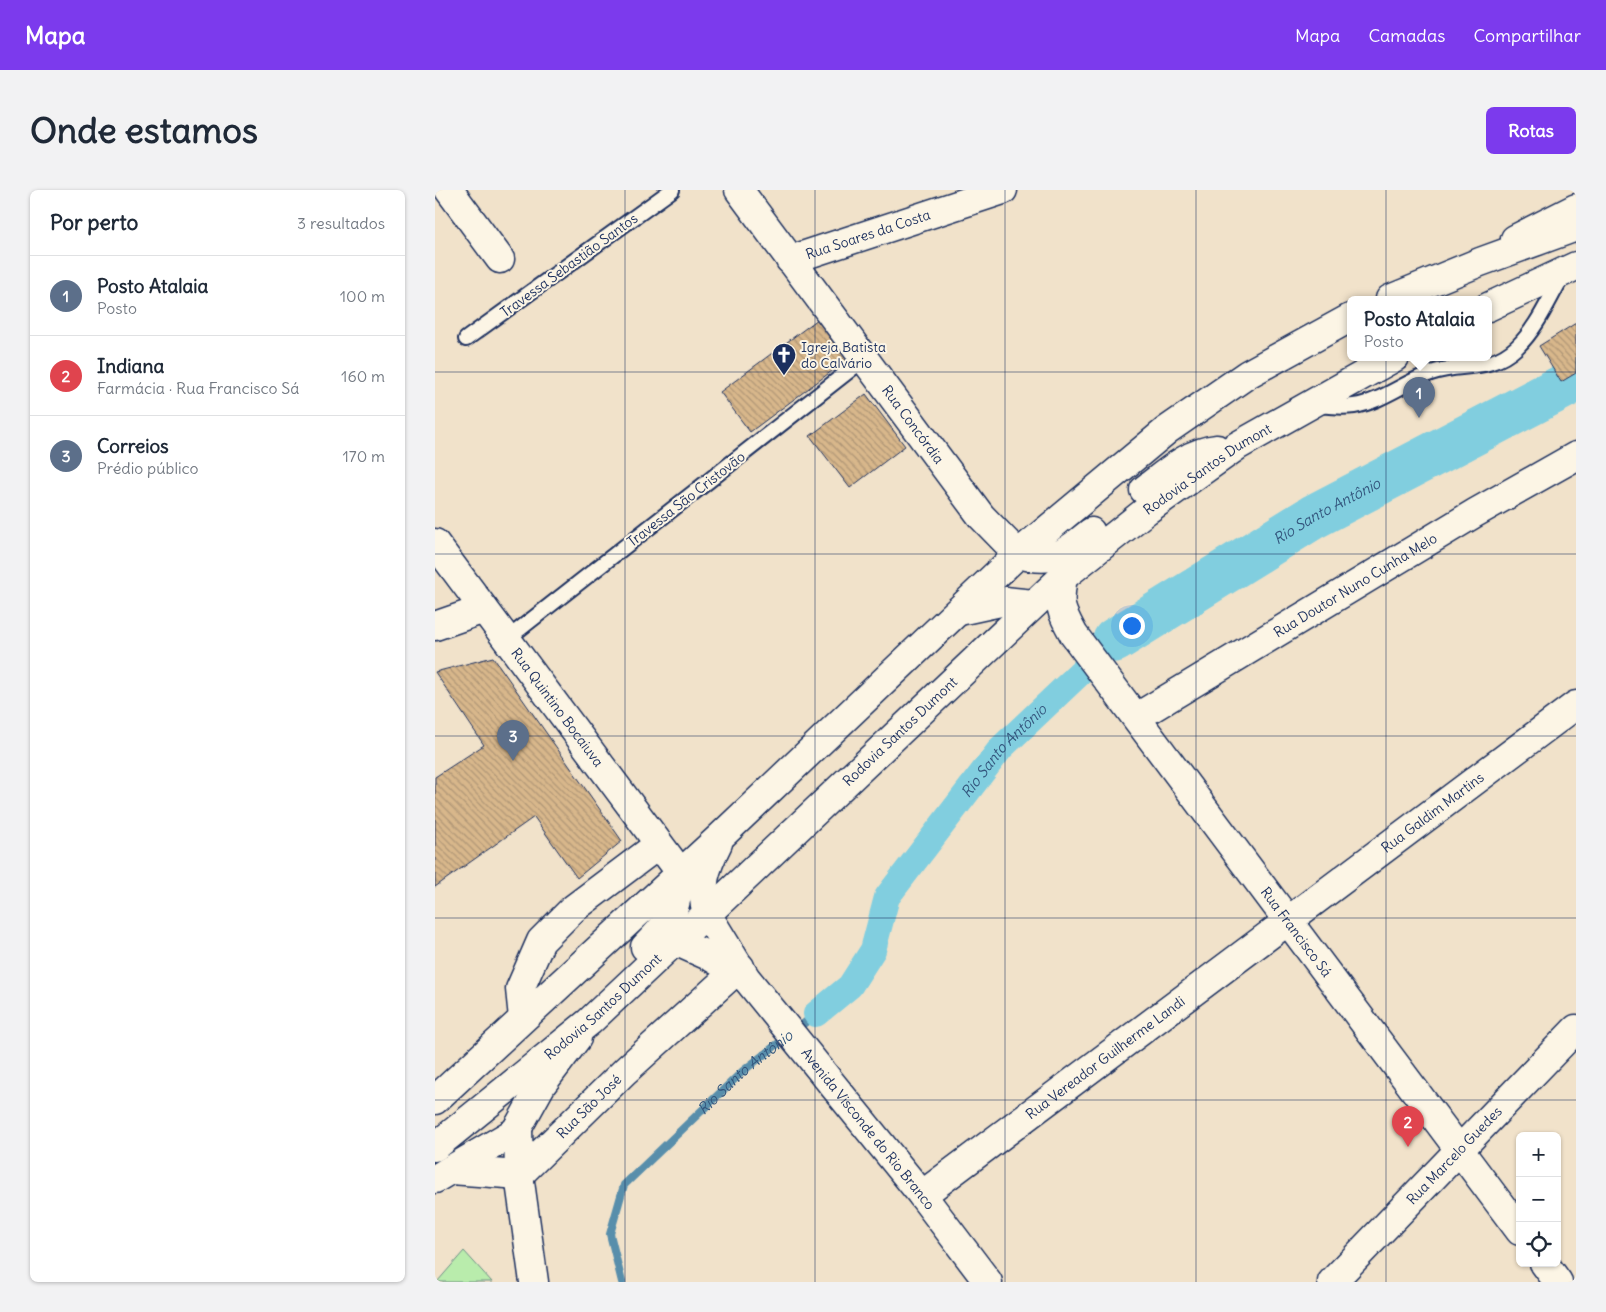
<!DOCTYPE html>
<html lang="pt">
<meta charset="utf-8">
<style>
body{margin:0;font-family:Delius,sans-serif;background:#f2f2f3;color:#1f2937}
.controls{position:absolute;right:15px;bottom:15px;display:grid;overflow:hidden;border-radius:8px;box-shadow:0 1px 4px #0004}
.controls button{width:45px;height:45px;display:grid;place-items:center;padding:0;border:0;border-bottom:1px solid #e0e1e3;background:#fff;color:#1f2937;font:25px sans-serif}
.you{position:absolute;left:696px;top:435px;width:18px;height:18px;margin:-12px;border:4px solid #fff;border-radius:50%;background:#1a73e8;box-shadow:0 0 0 8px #1a73e833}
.badge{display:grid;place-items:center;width:32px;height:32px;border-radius:50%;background:#7c3aed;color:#fff;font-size:16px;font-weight:700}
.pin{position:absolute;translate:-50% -41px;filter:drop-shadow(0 1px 2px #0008)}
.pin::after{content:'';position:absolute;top:26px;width:18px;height:15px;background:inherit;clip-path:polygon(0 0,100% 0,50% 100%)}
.popup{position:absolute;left:912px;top:106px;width:145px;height:65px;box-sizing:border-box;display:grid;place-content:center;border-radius:8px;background:#fff;filter:drop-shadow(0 1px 4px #0005);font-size:16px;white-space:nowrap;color:#747a83}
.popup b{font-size:19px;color:#1f2937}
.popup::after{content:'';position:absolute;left:50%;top:100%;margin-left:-10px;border:10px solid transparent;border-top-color:#fff}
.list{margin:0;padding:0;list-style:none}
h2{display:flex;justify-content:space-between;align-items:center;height:65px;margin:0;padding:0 20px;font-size:21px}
h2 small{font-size:16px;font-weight:400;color:#747a83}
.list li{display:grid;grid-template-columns:32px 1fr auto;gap:15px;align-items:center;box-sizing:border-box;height:80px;padding:0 20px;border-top:1px solid #e0e1e3}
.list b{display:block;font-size:19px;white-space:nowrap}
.list p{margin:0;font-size:16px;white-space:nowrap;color:#747a83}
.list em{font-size:16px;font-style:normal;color:#747a83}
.icon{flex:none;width:28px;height:28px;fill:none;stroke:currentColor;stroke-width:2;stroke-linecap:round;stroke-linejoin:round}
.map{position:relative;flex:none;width:1141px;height:1092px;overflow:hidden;border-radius:8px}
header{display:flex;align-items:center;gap:30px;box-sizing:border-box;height:70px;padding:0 25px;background:#7c3aed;color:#fff}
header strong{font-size:24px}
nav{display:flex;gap:28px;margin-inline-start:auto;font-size:18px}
.intro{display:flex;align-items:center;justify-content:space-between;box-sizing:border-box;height:120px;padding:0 30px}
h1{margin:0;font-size:35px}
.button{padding:12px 22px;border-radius:8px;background:#7c3aed;color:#fff;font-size:18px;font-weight:700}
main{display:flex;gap:30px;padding:0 30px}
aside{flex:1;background:#fff;border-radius:8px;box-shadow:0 1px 4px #0004}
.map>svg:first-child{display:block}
</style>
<header>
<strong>Mapa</strong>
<nav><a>Mapa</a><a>Camadas</a><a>Compartilhar</a></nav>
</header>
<div class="intro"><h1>Onde estamos</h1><a class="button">Rotas</a></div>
<main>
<aside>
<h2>Por perto<small>3 resultados</small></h2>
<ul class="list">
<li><span class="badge" style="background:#5c6f8a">1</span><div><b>Posto Atalaia</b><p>Posto</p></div><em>100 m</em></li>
<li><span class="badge" style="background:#e0444e">2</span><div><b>Indiana</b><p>Farmácia · Rua Francisco Sá</p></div><em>160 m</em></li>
<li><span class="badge" style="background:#5c6f8a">3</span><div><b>Correios</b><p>Prédio público</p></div><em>170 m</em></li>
</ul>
</aside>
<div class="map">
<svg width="1141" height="1092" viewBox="0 0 1141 1092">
<defs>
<pattern id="building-back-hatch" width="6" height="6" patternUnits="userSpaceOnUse" patternTransform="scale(1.25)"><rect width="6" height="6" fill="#d8b78b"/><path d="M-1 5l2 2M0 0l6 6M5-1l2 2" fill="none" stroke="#ae9575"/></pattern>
</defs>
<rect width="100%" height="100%" fill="#f1e2ca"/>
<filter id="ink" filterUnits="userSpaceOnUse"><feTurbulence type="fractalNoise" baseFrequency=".02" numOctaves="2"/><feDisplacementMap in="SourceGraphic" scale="10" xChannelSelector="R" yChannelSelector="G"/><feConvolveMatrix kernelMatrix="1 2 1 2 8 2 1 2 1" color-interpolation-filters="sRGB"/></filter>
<g filter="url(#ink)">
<!-- grass -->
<polygon fill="#b9ecac" stroke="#6a8e85" points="29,1061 57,1092 2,1092"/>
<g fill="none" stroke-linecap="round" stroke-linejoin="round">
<!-- stream -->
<path stroke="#588eab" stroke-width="8" id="s1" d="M187 1092 175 1044 189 995 308 881 381 824"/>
<!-- canal -->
<path stroke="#81cedf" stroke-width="26" id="s2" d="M381 824 415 796 438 760 452 707 566 558 680 450"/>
<!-- river -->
<path stroke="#81cedf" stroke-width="45" id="s3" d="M680 450 878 327 1141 190"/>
</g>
<!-- building -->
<g fill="url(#building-back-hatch)" stroke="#1b2f5e">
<polygon points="387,126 417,166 315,242 285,202"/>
<polygon points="1141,133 1141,183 1126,192 1104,156"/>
<polygon points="431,204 470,256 415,298 375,246"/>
<polygon points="58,467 187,651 142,688 99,627 0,697 0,587 49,555 0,482"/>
</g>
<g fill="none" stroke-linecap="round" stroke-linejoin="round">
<defs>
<g id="lane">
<polyline points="31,149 237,0"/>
<path d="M881 215C893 216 906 218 919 216 946 212 970 192 996 183 1027 172 1054 183 1082 157 1102 138 1113 111 1127 87"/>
<polyline points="72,449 429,169"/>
</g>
<g id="street">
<polyline points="14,0 65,69"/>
<path id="s4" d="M304 0 546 326 583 364"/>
<path id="s5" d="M355 70 568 0"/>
<path id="s6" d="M0 353 245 682"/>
<polyline points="0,436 49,419"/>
<path id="s7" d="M702 527 1040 323 1141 266"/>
<polyline points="88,828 85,799 106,751 138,719 223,655"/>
<polyline points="83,937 84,985 99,1092"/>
<polyline points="16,980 84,985"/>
<path id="s8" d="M84 985 190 881 305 777"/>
<path id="s9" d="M487 1005 1141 515"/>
<path id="s10" d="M897 1092 1141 839"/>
</g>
<g id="secondary">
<polyline points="1080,49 1141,18"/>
<path id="s11" d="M628 387C623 416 625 419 639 445L1085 1041"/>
<path id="s12" d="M272 724 311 788 487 1005 553 1092"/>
<polyline points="240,751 276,767 309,787"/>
<polyline points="0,989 81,941 107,894 142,848"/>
<polyline points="1109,1073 1123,1092"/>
</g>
<g id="highway">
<polyline points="955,109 1045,72 1141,37"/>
<polyline points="1053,117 1141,76"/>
<path d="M709 300C731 283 753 262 782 259"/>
<path d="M583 364C619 374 629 364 656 342"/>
<polyline points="524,421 570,411 599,414"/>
<path d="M272 724C264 695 270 679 283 653"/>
<path d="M210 757C238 729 241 722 245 682"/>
<polyline points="0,910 285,647 583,364 732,240 813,184 915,128"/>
<path id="s13" d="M0 957 154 832 240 751 272 724 628 387 712 320 802 256 960 167"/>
</g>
</defs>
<!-- lane casing -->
<use href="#lane" stroke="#1b2f5e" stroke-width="18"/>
<!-- street casing -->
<use href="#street" stroke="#1b2f5e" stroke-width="31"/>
<!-- secondary casing -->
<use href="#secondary" stroke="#1b2f5e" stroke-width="31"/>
<!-- highway casing -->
<use href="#highway" stroke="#1b2f5e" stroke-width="31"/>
<!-- lane -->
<use href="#lane" stroke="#fcf5e5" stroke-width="14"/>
<!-- street -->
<use href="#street" stroke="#fcf5e5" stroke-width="28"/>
<!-- secondary -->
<use href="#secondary" stroke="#fcf5e5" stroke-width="28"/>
<!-- highway -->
<use href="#highway" stroke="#fcf5e5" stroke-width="28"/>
</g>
</g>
<!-- grid -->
<path fill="none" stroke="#1b2f5e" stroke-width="1" stroke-opacity="0.55" d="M190 0V1092M380 0V1092M570 0V1092M761 0V1092M951 0V1092M0 182H1141M0 364H1141M0 546H1141M0 728H1141M0 910H1141"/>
<!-- icons -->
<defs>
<symbol id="church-pin" viewBox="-11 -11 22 30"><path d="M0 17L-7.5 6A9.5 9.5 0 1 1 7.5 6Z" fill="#1b2f5e" stroke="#fcf5e5"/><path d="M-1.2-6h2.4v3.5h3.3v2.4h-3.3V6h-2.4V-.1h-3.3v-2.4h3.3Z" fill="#fff"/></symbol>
</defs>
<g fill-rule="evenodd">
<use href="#church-pin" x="335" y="151" width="28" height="38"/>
</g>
<g text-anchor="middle" stroke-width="4" stroke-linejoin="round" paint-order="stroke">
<!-- street labels -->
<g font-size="14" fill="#1b2f5e" stroke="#fcf5e5">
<text dy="5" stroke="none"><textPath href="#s5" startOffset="82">Rua Soares da Costa</textPath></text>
<text transform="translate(134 75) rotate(-36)" y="5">Travessa Sebastião Santos</text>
<text dy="5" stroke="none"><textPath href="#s4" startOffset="292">Rua Concórdia</textPath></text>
<text dy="5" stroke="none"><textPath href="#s13" startOffset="1029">Rodovia Santos Dumont</textPath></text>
<text transform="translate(251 309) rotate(-38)" y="5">Travessa São Cristovão</text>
<text dy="5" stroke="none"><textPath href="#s7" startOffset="255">Rua Doutor Nuno Cunha Melo</textPath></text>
<text dy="5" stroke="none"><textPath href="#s6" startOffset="205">Rua Quintino Bocaiuva</textPath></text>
<text dy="5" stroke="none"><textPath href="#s13" startOffset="624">Rodovia Santos Dumont</textPath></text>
<text dy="5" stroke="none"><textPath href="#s9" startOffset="638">Rua Galdim Martins</textPath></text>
<text dy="5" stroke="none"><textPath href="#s11" startOffset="432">Rua Francisco Sá</textPath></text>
<text dy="5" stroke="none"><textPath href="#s13" startOffset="219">Rodovia Santos Dumont</textPath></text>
<text dy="5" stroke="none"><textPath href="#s9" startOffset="229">Rua Vereador Guilherme Landi</textPath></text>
<text dy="5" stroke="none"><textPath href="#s8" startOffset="98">Rua São José</textPath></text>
<text dy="5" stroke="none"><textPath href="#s12" startOffset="269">Avenida Visconde do Rio Branco</textPath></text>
<text dy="5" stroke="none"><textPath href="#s10" startOffset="176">Rua Marcelo Guedes</textPath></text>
</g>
<!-- poi labels -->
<g font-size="14" fill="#1b2f5e" stroke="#fcf5e5" text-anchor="start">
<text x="366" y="162">Igreja Batista<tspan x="366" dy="16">do Calvário</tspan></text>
</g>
<!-- water labels -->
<g font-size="15" font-style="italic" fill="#34577e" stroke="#fcf5e5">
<text dy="5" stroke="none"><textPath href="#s3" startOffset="248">Rio Santo Antônio</textPath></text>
<text dy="5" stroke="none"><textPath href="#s2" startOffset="329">Rio Santo Antônio</textPath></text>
<text dy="5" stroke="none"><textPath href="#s1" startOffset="266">Rio Santo Antônio</textPath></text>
</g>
</g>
</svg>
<div class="controls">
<button>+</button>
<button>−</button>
<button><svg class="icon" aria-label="locate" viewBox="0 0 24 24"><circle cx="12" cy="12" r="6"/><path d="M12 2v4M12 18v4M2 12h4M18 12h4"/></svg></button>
</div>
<div class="you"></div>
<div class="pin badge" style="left:984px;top:228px;background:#5c6f8a">1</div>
<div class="popup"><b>Posto Atalaia</b>Posto</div>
<div class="pin badge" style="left:973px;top:957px;background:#e0444e">2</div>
<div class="pin badge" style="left:78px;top:571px;background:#5c6f8a">3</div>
</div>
</main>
